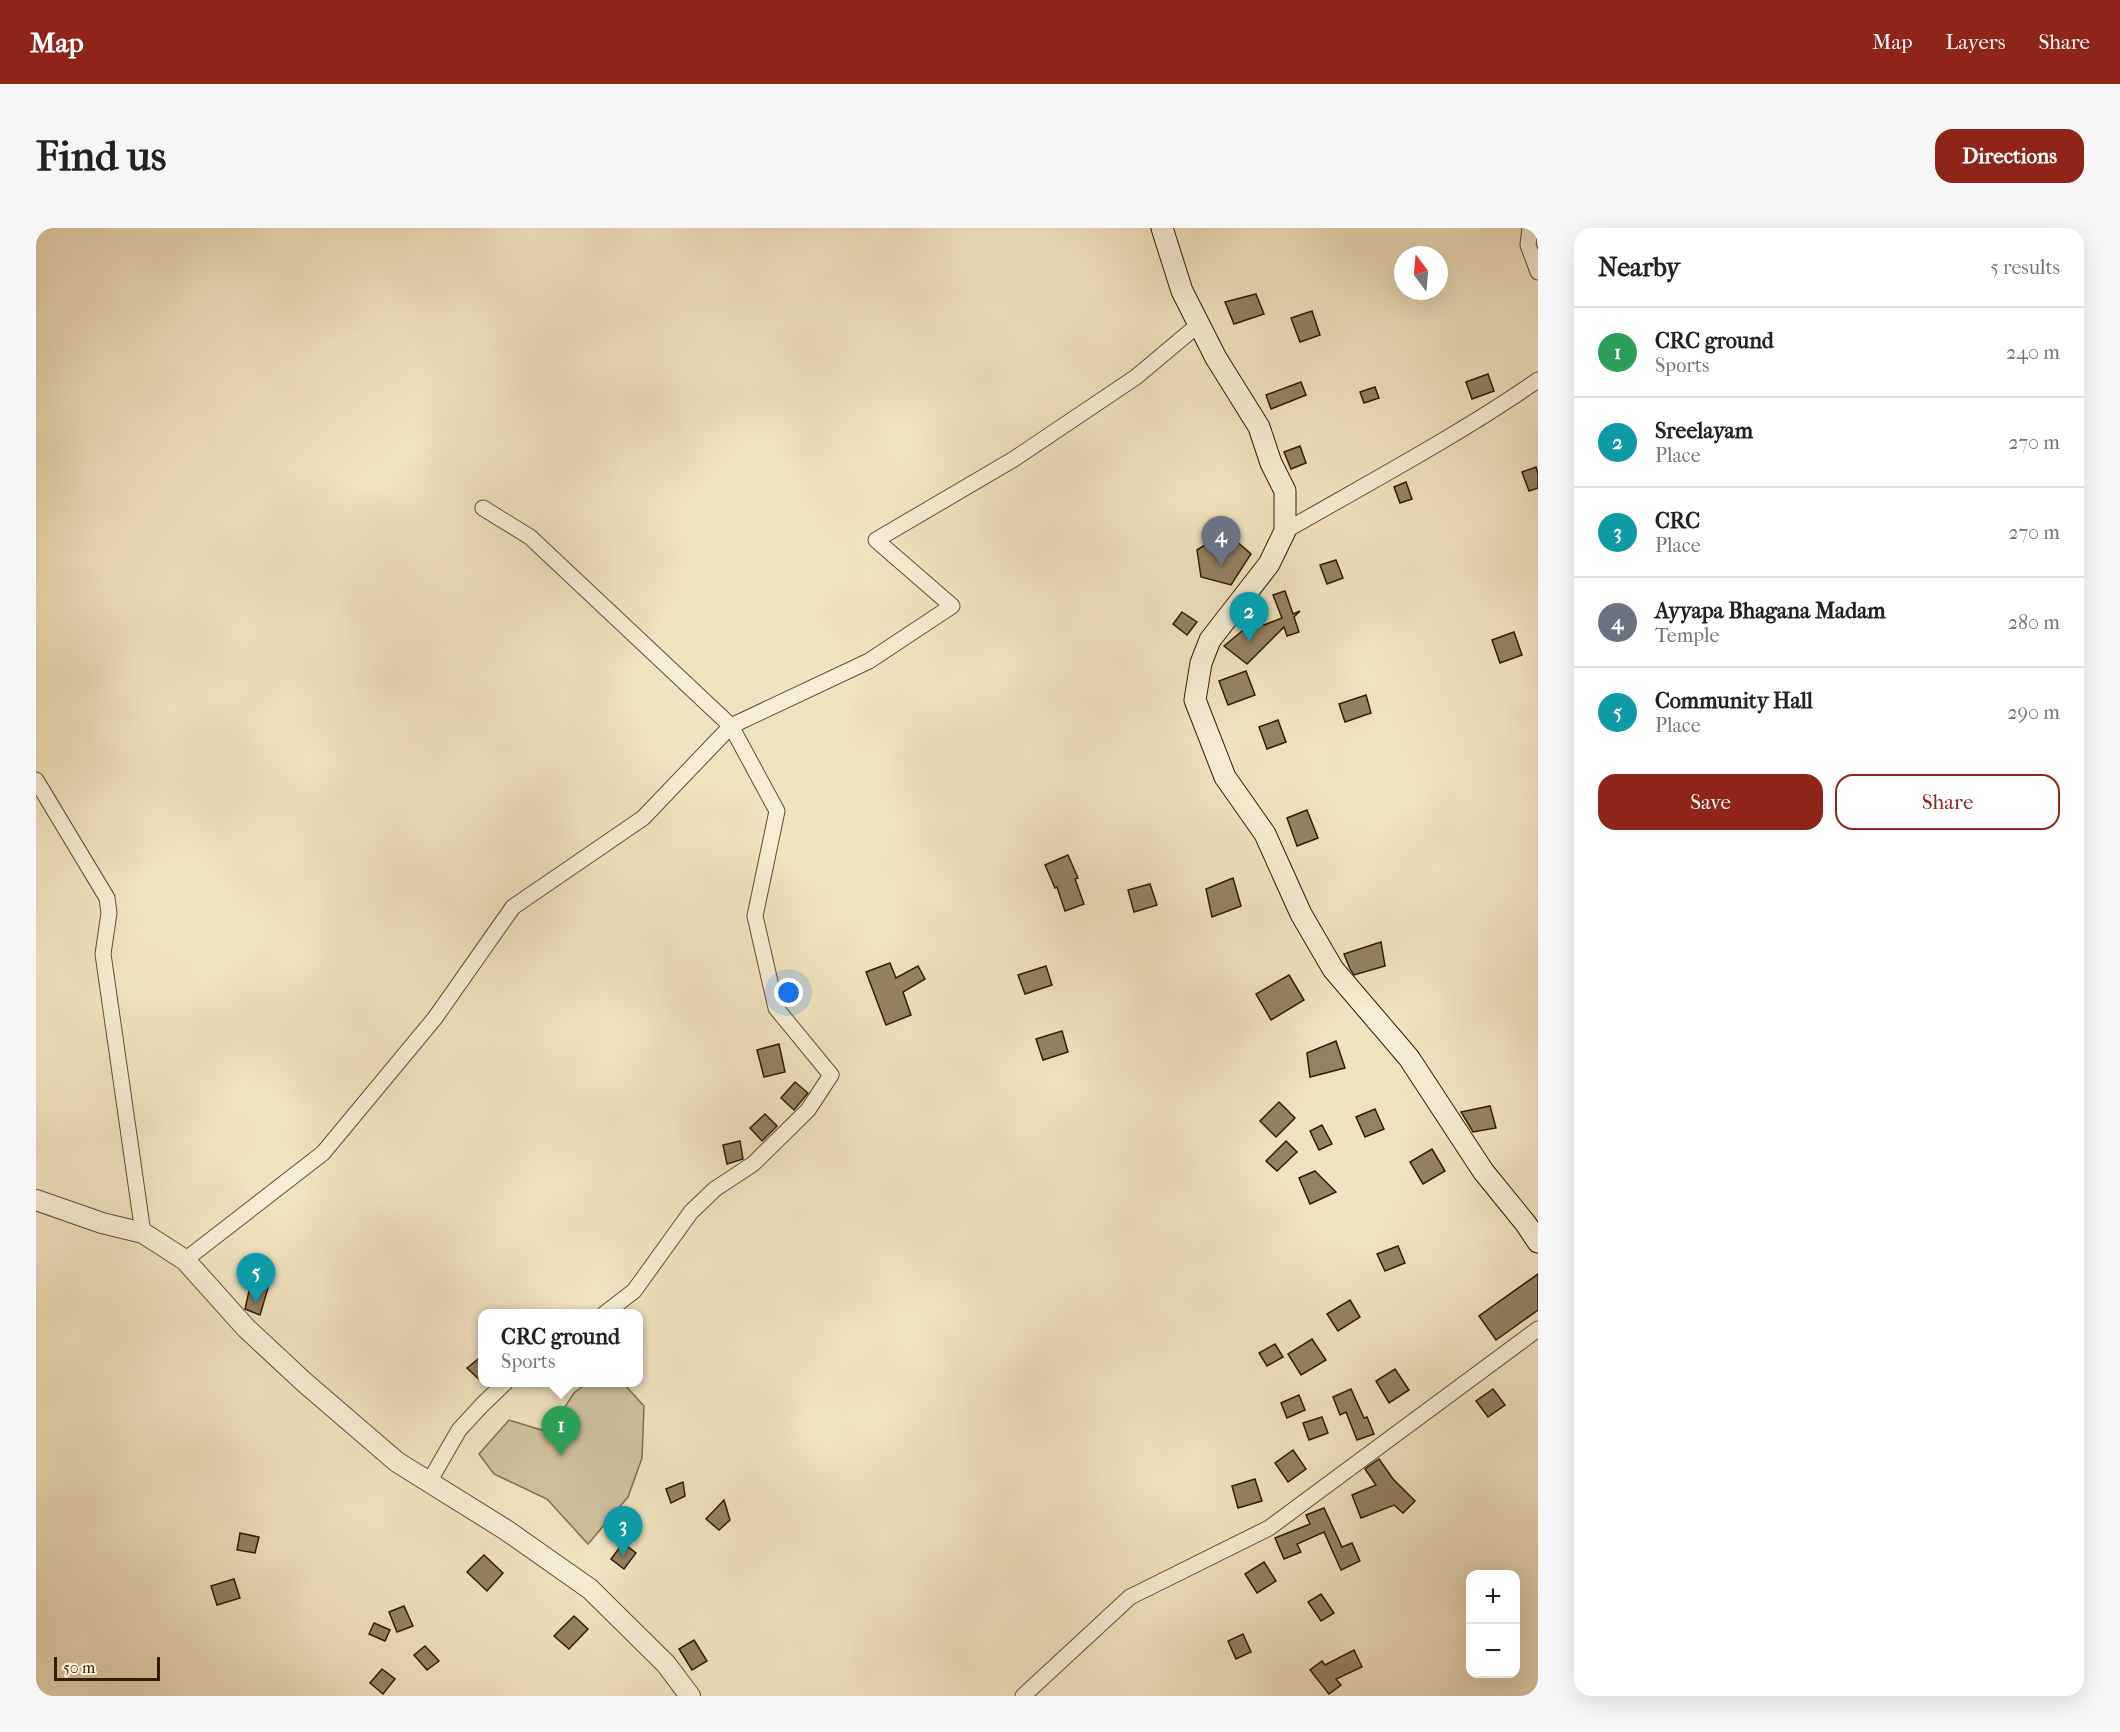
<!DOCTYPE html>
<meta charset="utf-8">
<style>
body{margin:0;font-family:"IM FELL French Canon",serif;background:#f6f6f6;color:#222}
.controls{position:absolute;right:18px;bottom:18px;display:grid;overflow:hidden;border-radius:12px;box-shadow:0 6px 24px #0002}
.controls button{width:54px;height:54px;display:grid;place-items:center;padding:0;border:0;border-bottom:2px solid #e0e0e0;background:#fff;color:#222;font:30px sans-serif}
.compass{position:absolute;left:1358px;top:18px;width:54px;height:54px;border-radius:50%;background:#fff;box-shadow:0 6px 24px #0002;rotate:344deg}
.scale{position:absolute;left:18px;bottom:15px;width:106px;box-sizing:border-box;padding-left:6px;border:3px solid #311c00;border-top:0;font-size:16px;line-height:21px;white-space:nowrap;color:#311c00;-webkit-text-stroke:4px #f5edd5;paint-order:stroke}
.you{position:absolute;left:753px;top:765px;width:21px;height:21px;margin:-15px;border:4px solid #fff;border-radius:50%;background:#1a73e8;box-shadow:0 0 0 9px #1a73e833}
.badge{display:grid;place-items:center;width:39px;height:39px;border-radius:50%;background:#8f2418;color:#fff;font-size:20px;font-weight:700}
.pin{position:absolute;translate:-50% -50px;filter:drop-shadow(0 2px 3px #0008)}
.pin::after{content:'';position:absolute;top:32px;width:21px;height:18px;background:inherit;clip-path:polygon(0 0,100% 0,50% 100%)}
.popup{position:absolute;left:442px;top:1081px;width:165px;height:78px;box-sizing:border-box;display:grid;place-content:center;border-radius:12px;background:#fff;filter:drop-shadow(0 2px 4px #0005);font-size:20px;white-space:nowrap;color:#767676}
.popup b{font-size:22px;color:#222}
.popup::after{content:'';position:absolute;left:50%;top:100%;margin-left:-12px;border:12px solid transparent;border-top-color:#fff}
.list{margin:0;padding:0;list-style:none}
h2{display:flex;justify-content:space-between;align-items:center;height:78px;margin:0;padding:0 24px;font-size:26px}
h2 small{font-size:20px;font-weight:400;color:#767676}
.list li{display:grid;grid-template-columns:39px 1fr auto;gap:18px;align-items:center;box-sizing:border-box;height:90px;padding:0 24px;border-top:2px solid #e0e0e0}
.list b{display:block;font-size:22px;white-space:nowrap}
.list p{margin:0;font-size:20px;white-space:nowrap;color:#767676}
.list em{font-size:20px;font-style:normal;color:#767676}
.actions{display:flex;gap:12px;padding:18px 24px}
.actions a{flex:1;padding:14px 0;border:2px solid #8f2418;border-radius:18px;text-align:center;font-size:21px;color:#8f2418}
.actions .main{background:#8f2418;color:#fff}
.map{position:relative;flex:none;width:1502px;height:1468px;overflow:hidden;border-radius:18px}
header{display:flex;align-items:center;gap:36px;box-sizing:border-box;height:84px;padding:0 30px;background:#8f2418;color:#fff}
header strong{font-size:28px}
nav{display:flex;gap:33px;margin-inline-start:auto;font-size:21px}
.intro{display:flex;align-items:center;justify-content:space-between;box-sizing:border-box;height:144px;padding:0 36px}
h1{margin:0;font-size:42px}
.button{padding:15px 27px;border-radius:18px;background:#8f2418;color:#fff;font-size:21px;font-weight:700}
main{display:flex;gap:36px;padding:0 36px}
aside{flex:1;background:#fff;border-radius:18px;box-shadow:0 6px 24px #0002}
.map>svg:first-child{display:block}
</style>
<header>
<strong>Map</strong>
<nav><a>Map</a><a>Layers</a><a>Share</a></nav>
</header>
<div class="intro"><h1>Find us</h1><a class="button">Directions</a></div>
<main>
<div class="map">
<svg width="1502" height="1468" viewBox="0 0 1502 1468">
<rect width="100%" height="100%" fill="#f0e3bf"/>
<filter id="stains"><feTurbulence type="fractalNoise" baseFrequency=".00333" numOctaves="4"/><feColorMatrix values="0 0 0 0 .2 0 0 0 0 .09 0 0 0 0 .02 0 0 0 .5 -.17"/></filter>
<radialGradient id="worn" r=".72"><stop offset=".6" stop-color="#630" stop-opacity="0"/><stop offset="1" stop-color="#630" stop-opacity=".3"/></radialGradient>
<!-- green -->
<polygon fill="#d0c19f" stroke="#806e50" stroke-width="1.5" points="551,1155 587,1155 608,1178 606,1230 592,1269 552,1316 511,1271 458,1246 443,1226 473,1192 512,1204 538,1165"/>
<!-- building -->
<g fill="#948363" stroke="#311c00" stroke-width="1.5">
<polygon points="1220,66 1228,86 1198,96 1189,74"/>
<polygon points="1276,83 1284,107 1264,114 1255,90"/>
<polygon points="1452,146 1458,163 1436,171 1430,154"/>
<polygon points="1265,154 1270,167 1235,181 1230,167"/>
<polygon points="1339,159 1343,170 1328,175 1324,164"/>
<polygon points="1264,218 1270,235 1255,241 1248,224"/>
<polygon points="1500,239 1502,246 1502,260 1493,263 1486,244"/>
<polygon points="1370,254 1376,271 1364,275 1358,259"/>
<polygon points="1190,304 1215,326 1195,357 1165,349 1161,322"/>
<polygon points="1300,332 1307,350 1291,356 1284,337"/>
<polygon points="1249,363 1257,386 1264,383 1258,389 1263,404 1251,408 1248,399 1211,436 1188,418 1222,390 1228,397 1246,390 1237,367"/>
<polygon points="1146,384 1161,394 1151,407 1137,396"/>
<polygon points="1478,404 1486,427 1464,435 1456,412"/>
<polygon points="1210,443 1219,467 1192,477 1183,453"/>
<polygon points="1330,467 1335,485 1309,494 1303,476"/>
<polygon points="1242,492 1250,514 1231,521 1223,499"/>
<polygon points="1271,582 1282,610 1261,618 1251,590"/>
<polygon points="1032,627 1042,650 1039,651 1048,676 1029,683 1021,659 1019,660 1009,637"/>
<polygon points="1197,650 1205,678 1176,689 1170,661"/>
<polygon points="1114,656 1121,677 1098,684 1092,662"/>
<polygon points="1345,714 1349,738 1318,747 1314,741 1308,726"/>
<polygon points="854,735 860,750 882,738 889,751 867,764 875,787 850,797 830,744"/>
<polygon points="1010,738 1016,757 989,766 982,747"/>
<polygon points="1253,747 1268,772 1235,792 1220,766"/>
<polygon points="1026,803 1032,824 1007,832 1000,811"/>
<polygon points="1300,813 1309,840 1274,849 1271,825"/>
<polygon points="743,816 749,844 728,849 721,822"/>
<polygon points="759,854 772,865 758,882 745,870"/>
<polygon points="1243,874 1259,890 1240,909 1224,893"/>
<polygon points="1454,878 1460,900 1437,904 1425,884"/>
<polygon points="1339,881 1348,901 1329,909 1320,889"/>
<polygon points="729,886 741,898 726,913 714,900"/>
<polygon points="1286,897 1296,916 1283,922 1274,903"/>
<polygon points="704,913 707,931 691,936 687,917"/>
<polygon points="1250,913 1261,924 1241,943 1230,933"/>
<polygon points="1396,921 1409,943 1387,956 1374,934"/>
<polygon points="1279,943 1300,964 1274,976 1263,950"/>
<polygon points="1362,1018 1369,1035 1349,1043 1341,1026"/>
<polygon points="1502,1046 1502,1082 1460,1112 1443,1088"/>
<polygon points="222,1049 234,1053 224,1087 209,1081 213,1063"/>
<polygon points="1314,1072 1324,1089 1302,1103 1291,1086"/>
<polygon points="1276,1111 1290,1132 1265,1147 1252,1126"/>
<polygon points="1239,1116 1247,1129 1231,1138 1223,1125"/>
<polygon points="447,1127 447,1155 431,1140"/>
<polygon points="1359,1141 1373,1162 1353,1175 1340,1153"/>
<polygon points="1315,1161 1328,1190 1331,1189 1338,1206 1321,1212 1310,1184 1304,1187 1297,1169"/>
<polygon points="1457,1161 1469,1177 1452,1189 1440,1173"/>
<polygon points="1263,1167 1269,1182 1251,1190 1245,1175"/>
<polygon points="1286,1189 1292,1205 1273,1212 1267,1195"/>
<polygon points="1257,1222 1270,1241 1252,1254 1239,1235"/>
<polygon points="1343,1231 1357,1251 1379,1273 1367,1285 1358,1277 1325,1290 1316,1267 1340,1257 1329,1241"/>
<polygon points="1219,1251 1226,1273 1202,1280 1196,1258"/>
<polygon points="647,1254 649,1268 635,1275 630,1261"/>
<polygon points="688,1272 694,1292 683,1302 670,1291"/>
<polygon points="1288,1280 1306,1319 1316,1315 1324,1333 1305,1342 1288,1304 1261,1316 1265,1324 1248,1331 1239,1310 1274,1296 1270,1287"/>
<polygon points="204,1305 223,1309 219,1325 201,1322"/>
<polygon points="587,1315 600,1325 588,1341 575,1331"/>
<polygon points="448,1327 467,1345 451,1363 431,1344"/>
<polygon points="1228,1334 1240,1353 1221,1365 1209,1346"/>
<polygon points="198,1351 204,1370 181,1377 175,1358"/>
<polygon points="1285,1366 1298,1385 1285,1393 1272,1374"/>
<polygon points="368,1378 377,1398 361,1404 353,1384"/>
<polygon points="538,1388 552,1401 533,1421 518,1408"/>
<polygon points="338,1395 354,1402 349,1413 333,1406"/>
<polygon points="1207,1406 1215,1424 1200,1431 1192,1413"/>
<polygon points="658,1412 671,1433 656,1442 643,1421"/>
<polygon points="389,1418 403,1433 391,1442 378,1427"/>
<polygon points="1318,1422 1326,1439 1300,1451 1305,1457 1293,1466 1274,1442 1286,1433 1289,1437"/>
<polygon points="346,1441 359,1451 347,1466 334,1455"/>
</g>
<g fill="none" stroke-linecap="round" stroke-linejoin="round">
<defs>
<g id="minor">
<polyline points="1494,0 1492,17 1502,44"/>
<polyline points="447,280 494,309 695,498 741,583 719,688 740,780 795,847 772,882 717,936 679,961 655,984 598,1063 568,1086"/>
<path d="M1249 303C1334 254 1421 208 1502 152"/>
<polyline points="0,552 71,670 73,685 67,726 107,1005"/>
<polyline points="149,1032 287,925 399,790 477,679 607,590 695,498 833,433 916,378 840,312 978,231 1100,149 1162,97"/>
<polyline points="393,1254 423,1202 446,1177 470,1154"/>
<polyline points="987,1468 1094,1369 1233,1300 1502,1101"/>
</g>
<polyline id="tertiary" points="0,972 66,995 107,1005 149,1032 210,1100 268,1154 361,1234 470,1302 554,1361 630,1436 654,1468"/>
<polyline id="secondary" points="1126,0 1146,63 1180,130 1223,199 1235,235 1249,263 1249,303 1233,336 1174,412 1165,435 1159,472 1189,549 1229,606 1265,686 1297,741 1373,830 1447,943 1490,996 1502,1014"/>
</defs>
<!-- minor casing -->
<use href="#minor" stroke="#614e30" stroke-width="17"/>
<!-- tertiary casing -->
<use href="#tertiary" stroke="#614e30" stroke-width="22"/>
<!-- secondary casing -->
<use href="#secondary" stroke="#311c00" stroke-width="23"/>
<!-- minor -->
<use href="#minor" stroke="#f5edd5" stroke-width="15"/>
<!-- tertiary -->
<use href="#tertiary" stroke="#f5edd5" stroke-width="20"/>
<!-- secondary -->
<use href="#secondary" stroke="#f5edd5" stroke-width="21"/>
</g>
<rect width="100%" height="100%" filter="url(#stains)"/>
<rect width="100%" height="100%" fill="url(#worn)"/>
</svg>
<div class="controls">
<button>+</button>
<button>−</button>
</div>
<svg class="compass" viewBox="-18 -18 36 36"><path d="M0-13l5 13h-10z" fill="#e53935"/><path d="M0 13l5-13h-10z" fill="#767676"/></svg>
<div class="scale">50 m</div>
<div class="you"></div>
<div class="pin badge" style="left:525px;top:1228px;background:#2e9e5b">1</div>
<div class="popup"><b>CRC ground</b>Sports</div>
<div class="pin badge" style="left:1213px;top:414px;background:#0f9aa8">2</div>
<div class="pin badge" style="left:587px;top:1328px;background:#0f9aa8">3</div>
<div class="pin badge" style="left:1185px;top:338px;background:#6b7280">4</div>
<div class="pin badge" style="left:220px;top:1075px;background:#0f9aa8">5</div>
</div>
<aside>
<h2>Nearby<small>5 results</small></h2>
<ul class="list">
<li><span class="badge" style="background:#2e9e5b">1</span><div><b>CRC ground</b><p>Sports</p></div><em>240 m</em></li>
<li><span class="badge" style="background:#0f9aa8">2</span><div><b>Sreelayam</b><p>Place</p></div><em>270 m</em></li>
<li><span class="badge" style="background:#0f9aa8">3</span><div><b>CRC</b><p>Place</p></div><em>270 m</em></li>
<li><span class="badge" style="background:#6b7280">4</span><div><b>Ayyapa Bhagana Madam</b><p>Temple</p></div><em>280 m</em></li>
<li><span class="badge" style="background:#0f9aa8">5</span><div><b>Community Hall</b><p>Place</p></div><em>290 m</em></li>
</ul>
<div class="actions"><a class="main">Save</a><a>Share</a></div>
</aside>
</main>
